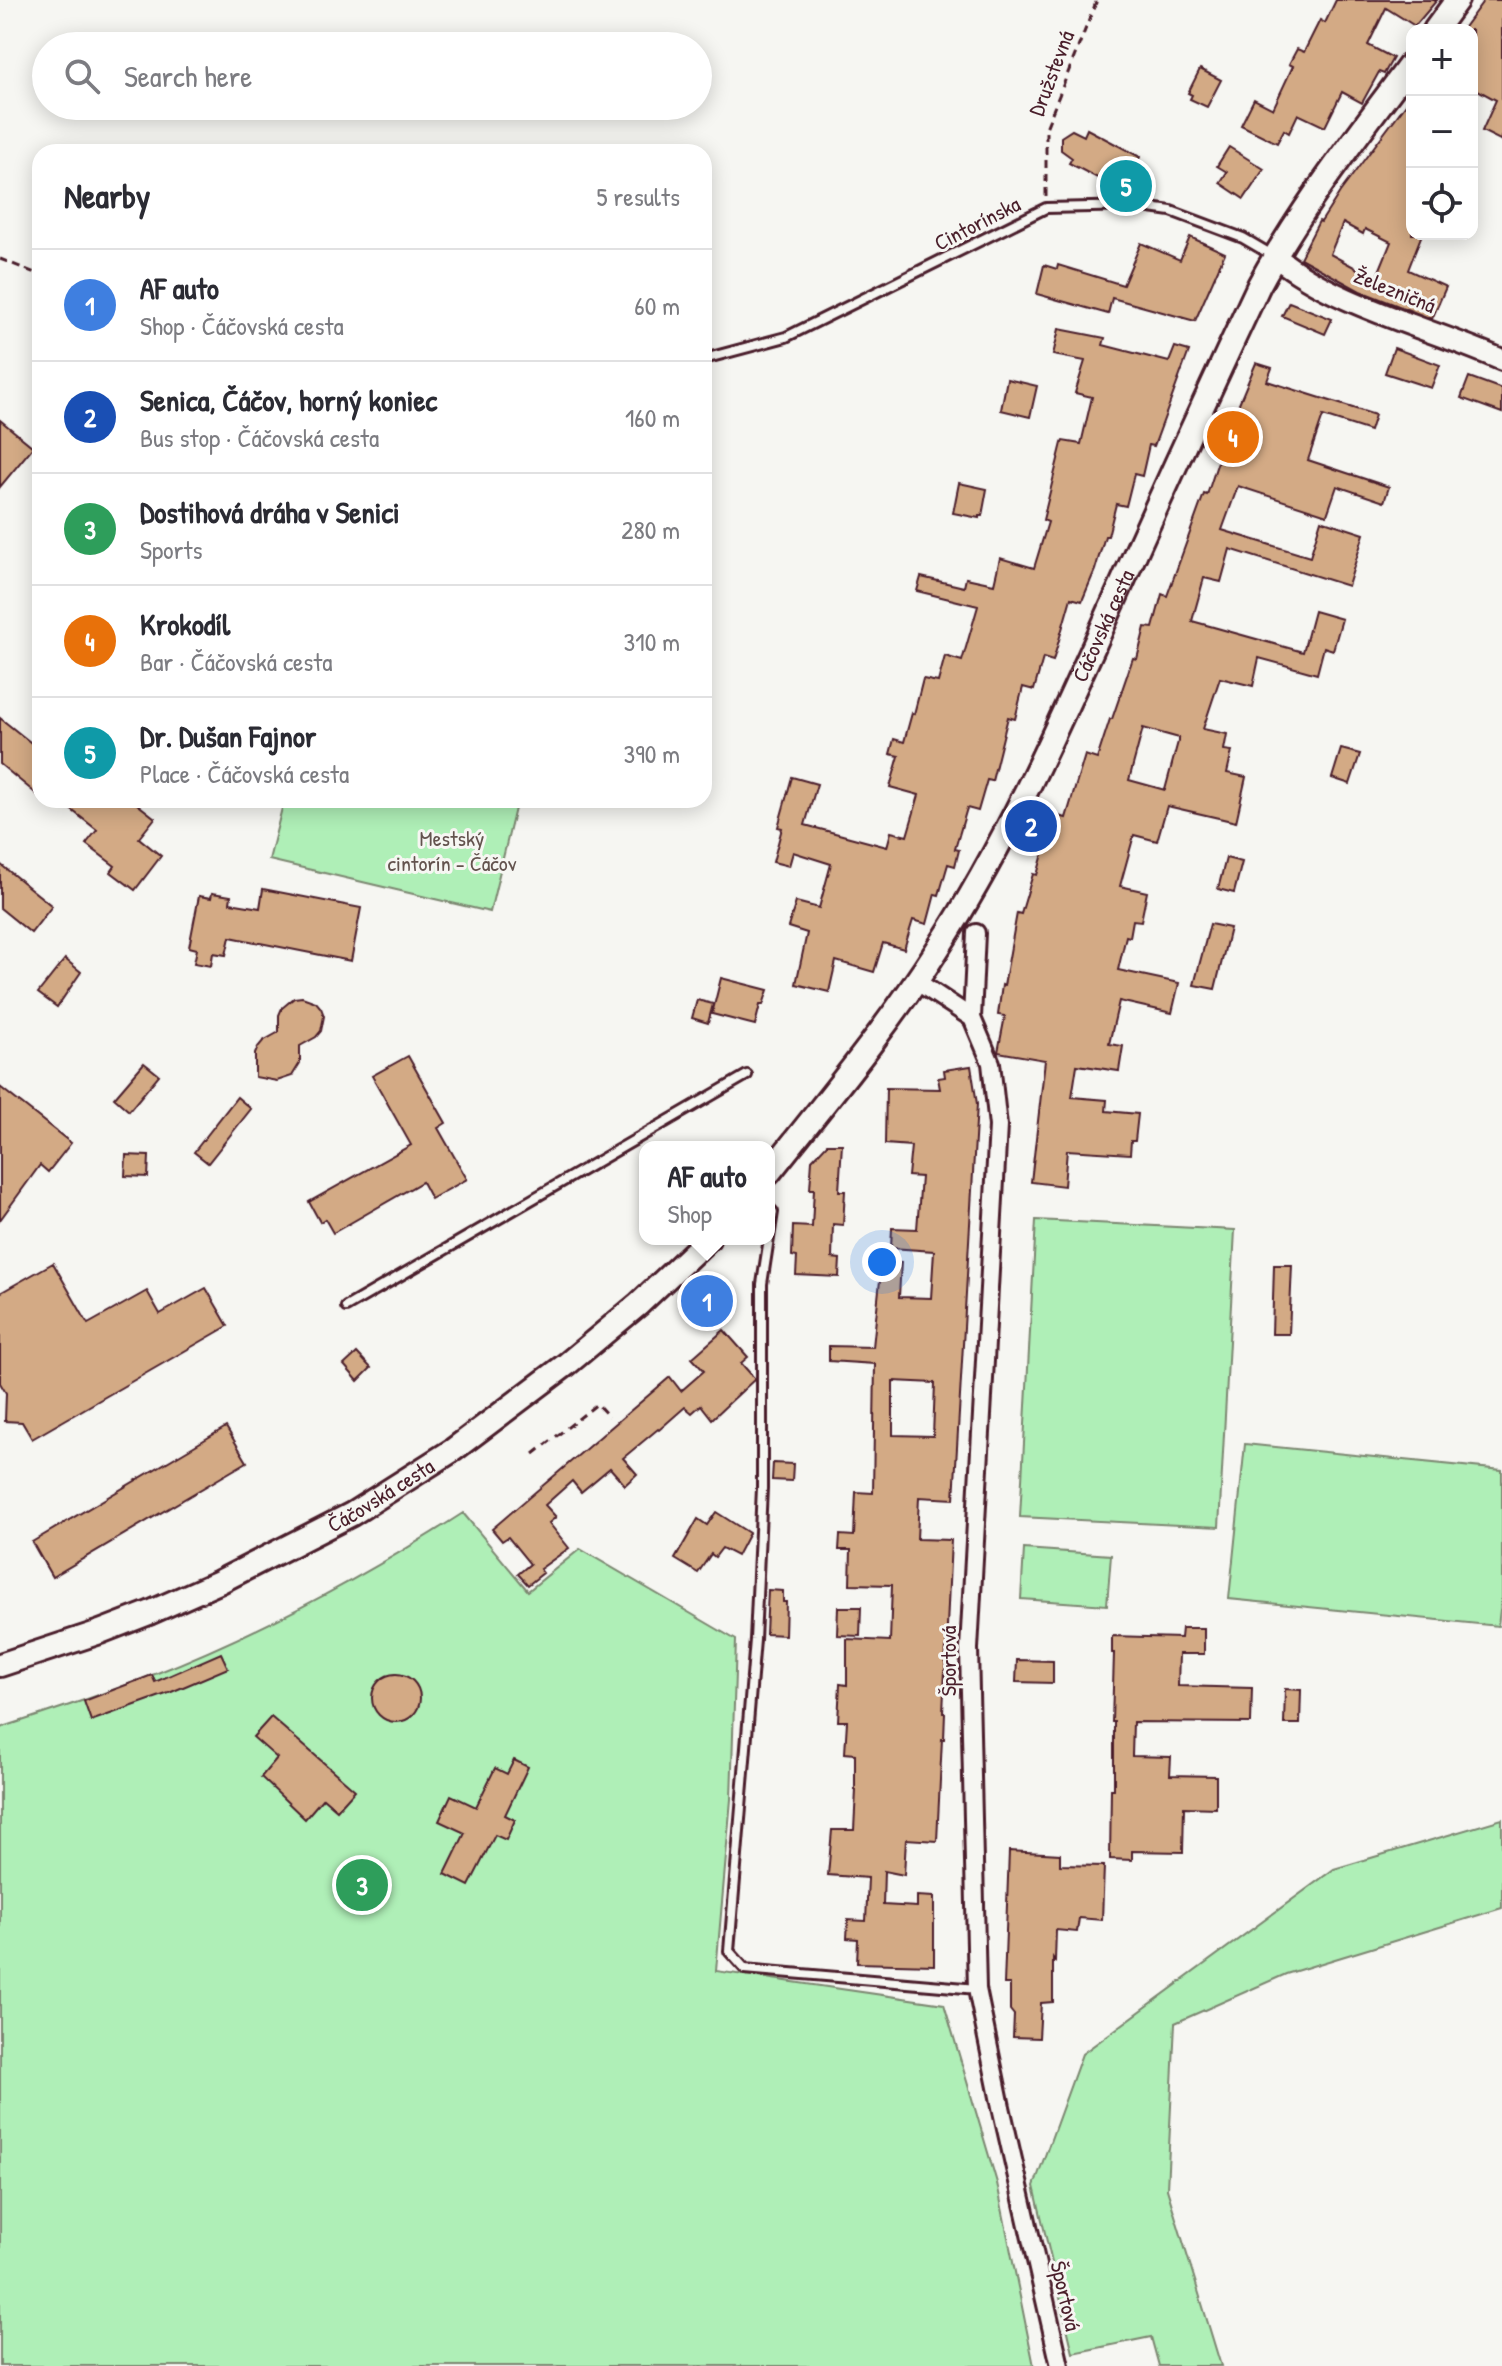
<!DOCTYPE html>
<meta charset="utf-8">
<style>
body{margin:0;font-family:"Patrick Hand",sans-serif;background:#f7f7f7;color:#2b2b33}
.controls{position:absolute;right:24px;top:24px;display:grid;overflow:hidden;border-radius:16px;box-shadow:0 4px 20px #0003}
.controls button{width:72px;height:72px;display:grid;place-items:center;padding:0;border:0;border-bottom:2px solid #e1e1e2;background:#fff;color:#2b2b33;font:40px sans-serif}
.you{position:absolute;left:882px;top:1262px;width:28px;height:28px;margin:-20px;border:6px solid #fff;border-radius:50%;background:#1a73e8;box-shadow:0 0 0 12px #1a73e833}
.badge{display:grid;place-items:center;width:52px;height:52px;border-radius:50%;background:#1f6fb2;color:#fff;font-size:26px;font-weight:700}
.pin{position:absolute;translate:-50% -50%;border:4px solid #fff;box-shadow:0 2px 8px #0006}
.popup{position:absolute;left:639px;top:1141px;width:136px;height:104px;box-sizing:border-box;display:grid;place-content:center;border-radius:16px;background:#fff;filter:drop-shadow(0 2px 6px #0005);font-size:26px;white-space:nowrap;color:#7c7c81}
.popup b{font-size:30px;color:#2b2b33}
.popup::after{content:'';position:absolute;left:50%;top:100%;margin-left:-16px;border:16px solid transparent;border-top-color:#fff}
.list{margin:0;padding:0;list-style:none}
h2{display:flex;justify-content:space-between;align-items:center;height:104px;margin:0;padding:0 32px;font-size:34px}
h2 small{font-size:26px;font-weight:400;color:#7c7c81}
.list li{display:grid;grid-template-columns:52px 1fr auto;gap:24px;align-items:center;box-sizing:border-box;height:112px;padding:0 32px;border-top:2px solid #e1e1e2}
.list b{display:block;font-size:30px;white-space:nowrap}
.list p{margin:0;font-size:26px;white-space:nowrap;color:#7c7c81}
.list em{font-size:26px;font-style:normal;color:#7c7c81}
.icon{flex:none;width:44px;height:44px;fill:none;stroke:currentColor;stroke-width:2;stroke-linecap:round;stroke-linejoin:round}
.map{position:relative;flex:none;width:1502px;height:2366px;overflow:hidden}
.search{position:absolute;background:#fff;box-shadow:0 4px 20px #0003;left:32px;top:32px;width:680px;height:88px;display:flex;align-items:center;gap:20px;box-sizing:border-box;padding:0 28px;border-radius:44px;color:#7c7c81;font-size:30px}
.panel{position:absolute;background:#fff;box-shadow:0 4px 20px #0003;left:32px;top:144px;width:680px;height:664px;border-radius:24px}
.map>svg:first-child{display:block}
</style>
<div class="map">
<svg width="1502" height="2366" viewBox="0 0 1502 2366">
<rect width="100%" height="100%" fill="#f6f6f2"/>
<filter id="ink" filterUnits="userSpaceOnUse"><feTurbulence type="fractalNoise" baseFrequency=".0125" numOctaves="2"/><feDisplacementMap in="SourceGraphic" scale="16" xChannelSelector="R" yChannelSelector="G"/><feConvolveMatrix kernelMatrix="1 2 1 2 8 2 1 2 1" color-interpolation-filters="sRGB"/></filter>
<g filter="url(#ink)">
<!-- green -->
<g fill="#afefb7" stroke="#7c8771" stroke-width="2">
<polygon points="284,800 517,800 490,912 269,860"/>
<polygon points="1036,1220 1235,1230 1219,1527 1020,1517"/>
<polygon points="1245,1444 1502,1470 1502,1593 1498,1626 1229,1599"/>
<path d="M463 1513 528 1591 580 1549 736 1640 731 1799 716 1971 944 2004 997 2183 1034 2366H0V1728C50 1712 101 1695 150 1676 260 1633 364 1577 463 1513Z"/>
<polygon points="1024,1549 1111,1555 1107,1605 1021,1599"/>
<polygon points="1502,1819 1502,1908 1286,1974 1175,2023 1167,2189 1221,2366 1159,2366 1151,2337 1073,2353 1034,2186 1082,2054 1334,1869"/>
</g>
<!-- building -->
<g fill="#d3aa85" stroke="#4a1f2b" stroke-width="2" fill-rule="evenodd">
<polygon points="1336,0 1437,0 1415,26 1386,8 1368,45 1393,58 1384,74 1379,72 1362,103 1342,92 1325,127 1298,114 1289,133 1284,130 1277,143 1241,125 1254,99 1273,109 1293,66 1289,64 1297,49 1304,52 1320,20 1325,23"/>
<polygon points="1484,0 1502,0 1502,141 1482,131 1496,100 1472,87 1472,30 1462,30"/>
<polygon points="1200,69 1221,80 1207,107 1190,99 1192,95 1188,93"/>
<path d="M1412 96V234H1422L1408 270 1446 287 1432 319 1360 291 1300 258 1319 221 1321 222 1340 192ZM1343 223 1363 234 1365 229 1391 242 1376 279 1330 254Z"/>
<polygon points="1087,129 1140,157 1122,191 1069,163 1072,158 1061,150 1061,137 1072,130 1084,136"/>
<polygon points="1229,147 1264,169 1244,199 1220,183 1227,172 1217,166"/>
<polygon points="1190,237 1225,253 1195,321 1112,298 1108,314 1037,294 1044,265 1057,269 1058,265 1123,285 1141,243 1180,260"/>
<polygon points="1289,302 1332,319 1325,334 1282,316"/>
<polygon points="1059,329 1105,338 1103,345 1169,362 1175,347 1189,351 1154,446 1149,445 1142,476 1134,474 1126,506 1116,504 1108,536 1105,536 1095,570 1082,601 1071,598 1053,661 1043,658 1034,690 1023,687 1015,719 1008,717 992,781 987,780 978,811 967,808 955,849 959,850 955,866 948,864 939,895 935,894 927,924 913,920 904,949 883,943 874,972 836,961 829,992 796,984 807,933 788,927 796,902 819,908 831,864 793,852 789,866 773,862 782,828 778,827 792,777 817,784 805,825 887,847 891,832 907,836 919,795 890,787 899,756 890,754 894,739 904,742 912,713 914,714 923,679 938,682 945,656 962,661 978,606 917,591 921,577 964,587 966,578 994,584 1000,558 1034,568 1048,522 1043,520 1062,443 1063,441 1081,444 1092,397 1075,393 1085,361 1053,355"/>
<polygon points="1394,348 1440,365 1431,388 1385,373"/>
<path d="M1256 363 1272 368 1267 381 1375 415 1370 431 1323 416 1308 460 1389 487 1384 502 1337 486 1327 515 1238 486 1222 530 1310 557 1321 520 1364 534 1348 586 1230 549 1221 582 1204 578 1192 621 1303 652 1314 611 1342 619 1333 650 1324 647 1317 674 1259 658 1253 686 1220 678 1203 729 1227 734 1224 750 1232 751 1227 773 1246 777 1236 822 1167 806 1157 841 1134 835 1120 886 1147 892 1141 921 1133 920 1130 937 1126 936 1118 970 1179 983 1172 1013 1119 1001 1109 1044 1123 1046 1119 1071 1077 1065 1072 1097 1107 1100 1106 1111 1138 1114 1135 1141H1131L1130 1154 1067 1150 1064 1186 1031 1182 1045 1060 998 1052 1005 1016 998 1015 1002 985 1004 986 1017 913 1021 914 1033 874 1037 875 1054 815 1066 818 1085 755 1097 759 1110 719H1112L1133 658 1137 659 1145 627 1153 628 1162 594 1167 596 1204 494 1207 495 1222 449 1213 446 1220 424 1229 427ZM1143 728 1179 738 1165 790 1129 780Z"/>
<polygon points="1469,377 1502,389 1502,413 1461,398"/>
<polygon points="1007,379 1037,386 1030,417 1001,410"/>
<polygon points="0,420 33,447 0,487"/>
<polygon points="959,483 987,489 982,516 979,516 979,518 953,513"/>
<polygon points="0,718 40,750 40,797 0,764"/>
<polygon points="1341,749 1360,754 1350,784 1332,778"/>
<polygon points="59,800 132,800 155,818 139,838 161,856 135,890 111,872 115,866 86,844 97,830"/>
<polygon points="1226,858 1242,862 1234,893 1218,889"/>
<polygon points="0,864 52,906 31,933 0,908"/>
<polygon points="263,889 361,908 351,961 230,937 226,955 213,953 211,966 194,963 197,949 189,947 199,896 211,898 212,893 231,896 230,903 260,908"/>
<polygon points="1210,924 1230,928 1215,989 1194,985"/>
<polygon points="65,959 81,972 57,1007 38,993"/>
<polygon points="721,978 768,990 763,1005 760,1005 755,1025 712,1014"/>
<polygon points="302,997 316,1002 321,1008 324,1016 321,1031 316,1037 300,1046 300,1063 292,1076 277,1081 255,1077 255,1054 258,1047 263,1041 279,1032 279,1015 282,1008 294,998"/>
<polygon points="697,1000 713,1004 708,1023 692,1018"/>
<polygon points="408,1056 446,1123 438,1128 467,1179 431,1199 422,1182 333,1233 325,1219 320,1222 309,1202 411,1145 372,1076"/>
<polygon points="144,1063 159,1075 129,1111 114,1098"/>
<path d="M971 1066 977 1104 954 1499 919 1497 917 1539 951 1540 943 1713H945L944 1739H942L937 1841 906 1839 904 1875 884 1871 883 1905 917 1907V1896L934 1897V1965L857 1963 858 1939 847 1938 848 1920 866 1921 868 1878 828 1875 832 1830H854L856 1790H855V1754L845 1753 847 1721H838L840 1684 847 1685V1639L890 1641 892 1585 850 1584 851 1550H839L840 1535 854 1536 856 1492 873 1493 875 1364 829 1361V1346L873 1347 882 1261 901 1262 899 1297 931 1298 934 1251 891 1248 892 1228 917 1229 921 1177 908 1176 911 1146 885 1144 886 1088 940 1089 938 1078 945 1077 944 1070ZM893 1381 935 1383 933 1436 893 1435Z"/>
<polygon points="0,1087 71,1143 48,1172 40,1165 0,1220"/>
<polygon points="237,1097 251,1109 208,1163 194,1152"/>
<polygon points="827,1144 842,1144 839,1191 845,1191 843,1225 833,1224 832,1258 840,1259 839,1277 796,1275 797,1257 792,1256 793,1226 812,1227 814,1189 810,1189 812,1160"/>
<polygon points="126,1155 149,1156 148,1177 125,1176"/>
<polygon points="53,1263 88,1324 147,1291 160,1314 206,1288 228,1326 32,1439 22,1422 5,1421 6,1393 0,1383 0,1293"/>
<polygon points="1274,1265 1292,1265 1289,1334 1272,1334"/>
<polygon points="724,1330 748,1357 741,1363 755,1379 712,1419 701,1405 692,1413 685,1407 659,1430 658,1429 623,1458 637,1474 625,1485 610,1468 581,1492 572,1481 545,1505 556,1517 549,1523 569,1548 540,1569 543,1573 528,1585 518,1574 530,1564 508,1537 502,1541 492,1529 670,1377 681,1391 704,1371 692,1358"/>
<polygon points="357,1353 371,1368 358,1381 344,1365"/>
<polygon points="226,1427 247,1462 52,1577 32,1542"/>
<polygon points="773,1463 793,1464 792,1481 772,1480"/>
<polygon points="716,1512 749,1533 737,1556 722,1548 715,1557 711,1554 698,1573 675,1559 698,1519 707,1525"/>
<polygon points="768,1590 783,1591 783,1602 786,1602 785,1635 766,1634"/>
<polygon points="838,1607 861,1607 860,1636 837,1635"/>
<polygon points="1182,1628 1204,1628 1204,1654 1179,1654 1178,1686 1252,1688 1251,1723 1133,1722 1132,1756 1171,1757 1170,1775 1216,1776 1216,1808 1184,1807 1183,1852 1132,1851 1132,1860 1110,1859 1111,1789 1114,1789 1114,1722 1112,1722 1114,1653 1112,1653 1112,1636 1181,1638"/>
<polygon points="221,1653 228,1668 169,1693 91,1721 84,1701 152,1675 155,1682"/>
<polygon points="1017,1660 1053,1661 1053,1683 1016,1682"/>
<circle cx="396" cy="1698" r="24"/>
<polygon points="1285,1689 1301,1690 1300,1724 1284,1724"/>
<polygon points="271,1717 355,1790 337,1810 323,1798 305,1819 261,1777 277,1758 253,1737"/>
<polygon points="514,1760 528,1767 505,1815 515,1820 506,1840 495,1835 469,1886 445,1874 465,1833 439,1821 451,1795 476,1807 495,1768 507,1774"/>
<polygon points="1009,1851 1060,1854 1060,1865 1104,1866 1102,1920 1079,1918 1077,1932 1056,1930 1055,1961 1053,1958 1053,2002 1041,2003 1039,2038 1013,2037 1014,2015 1010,2010 1010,1984 1004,1984"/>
</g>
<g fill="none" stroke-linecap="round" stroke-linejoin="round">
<defs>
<g id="service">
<polyline points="704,359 786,337 1046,208 1136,206 1171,211 1243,238 1272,255"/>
<polyline points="769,1208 773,1212 762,1284 762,1488 755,1640 729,1951 745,1969 977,1989"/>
<polyline points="346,1307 747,1075"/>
</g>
<g id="minor">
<polyline points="916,981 972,1018 991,1063 998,1126 969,1649 977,1989 1001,2107 1060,2366"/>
<polyline points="972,1018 976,933"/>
</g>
<path id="tertiary" d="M1275 256C1335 306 1431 328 1502 360"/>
<g id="secondary">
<polyline points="1435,30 1457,0"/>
<path id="s1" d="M769 1173C827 1100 887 1028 937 950 1009 839 1061 719 1115 599 1162 494 1210 389 1259 285 1302 205 1359 134 1412 62"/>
<path id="s2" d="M0 1665 100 1632 149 1613 219 1582 352 1514 453 1450 567 1364 639 1304 708 1239"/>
</g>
</defs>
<!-- service casing -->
<use href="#service" stroke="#4a1f2b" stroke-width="14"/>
<!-- minor casing -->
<use href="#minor" stroke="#4a1f2b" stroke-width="22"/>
<!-- tertiary casing -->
<use href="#tertiary" stroke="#4a1f2b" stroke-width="26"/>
<!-- secondary casing -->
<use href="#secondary" stroke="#4a1f2b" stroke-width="28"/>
<!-- path -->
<g stroke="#4a1f2b" stroke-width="3" stroke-dasharray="8 6" stroke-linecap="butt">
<polyline points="1046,196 1046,128 1097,0"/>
<polyline points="0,259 40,275"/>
<polyline points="534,1454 597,1404 609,1417"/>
</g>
<!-- service -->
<use href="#service" stroke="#f6f6f2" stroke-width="8"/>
<!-- minor -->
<use href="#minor" stroke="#f6f6f2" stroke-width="16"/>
<!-- tertiary -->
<use href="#tertiary" stroke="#f6f6f2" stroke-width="20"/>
<!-- secondary -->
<use href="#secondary" stroke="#f6f6f2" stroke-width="22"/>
</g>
</g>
<g text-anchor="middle" stroke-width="6" stroke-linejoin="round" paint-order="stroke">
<!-- street labels -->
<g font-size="22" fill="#4a1f2b" stroke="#f6f6f2">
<text transform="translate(1051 73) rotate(-69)" y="8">Družstevná</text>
<text transform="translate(977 223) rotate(-27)" y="8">Cintorínska</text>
<text transform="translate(1395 290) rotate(22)" y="8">Železničná</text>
<text dy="8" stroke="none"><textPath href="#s1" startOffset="644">Čáčovská cesta</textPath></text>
<text dy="8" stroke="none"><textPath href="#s2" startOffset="418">Čáčovská cesta</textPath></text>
<text transform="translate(948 1661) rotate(-90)" y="8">Športová</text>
<text transform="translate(1066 2296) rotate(77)" y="8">Športová</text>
</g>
<!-- park labels -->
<g font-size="22" fill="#63534e" stroke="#f6f6f2">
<text x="452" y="846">Mestský<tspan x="452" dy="25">cintorín - Čáčov</tspan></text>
</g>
</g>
</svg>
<div class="controls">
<button>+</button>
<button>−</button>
<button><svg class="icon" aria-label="locate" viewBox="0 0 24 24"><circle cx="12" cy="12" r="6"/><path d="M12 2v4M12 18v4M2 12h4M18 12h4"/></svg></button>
</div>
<div class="you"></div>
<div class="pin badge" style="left:707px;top:1301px;background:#3f7fe0">1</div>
<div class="popup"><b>AF auto</b>Shop</div>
<div class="pin badge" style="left:1031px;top:826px;background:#1a4fb4">2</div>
<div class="pin badge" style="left:362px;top:1885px;background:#2e9e5b">3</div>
<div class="pin badge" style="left:1233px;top:437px;background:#e8710a">4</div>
<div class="pin badge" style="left:1126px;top:186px;background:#0f9aa8">5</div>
<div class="search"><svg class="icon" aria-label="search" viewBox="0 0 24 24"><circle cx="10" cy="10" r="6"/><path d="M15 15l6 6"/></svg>Search here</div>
<section class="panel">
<h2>Nearby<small>5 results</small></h2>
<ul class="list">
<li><span class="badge" style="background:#3f7fe0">1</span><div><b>AF auto</b><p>Shop · Čáčovská cesta</p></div><em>60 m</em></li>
<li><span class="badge" style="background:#1a4fb4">2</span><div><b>Senica, Čáčov, horný koniec</b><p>Bus stop · Čáčovská cesta</p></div><em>160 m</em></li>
<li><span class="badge" style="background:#2e9e5b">3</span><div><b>Dostihová dráha v Senici</b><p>Sports</p></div><em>280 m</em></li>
<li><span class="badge" style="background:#e8710a">4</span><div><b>Krokodíl</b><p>Bar · Čáčovská cesta</p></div><em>310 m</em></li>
<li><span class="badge" style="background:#0f9aa8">5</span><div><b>Dr. Dušan Fajnor</b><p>Place · Čáčovská cesta</p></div><em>390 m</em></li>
</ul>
</section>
</div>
